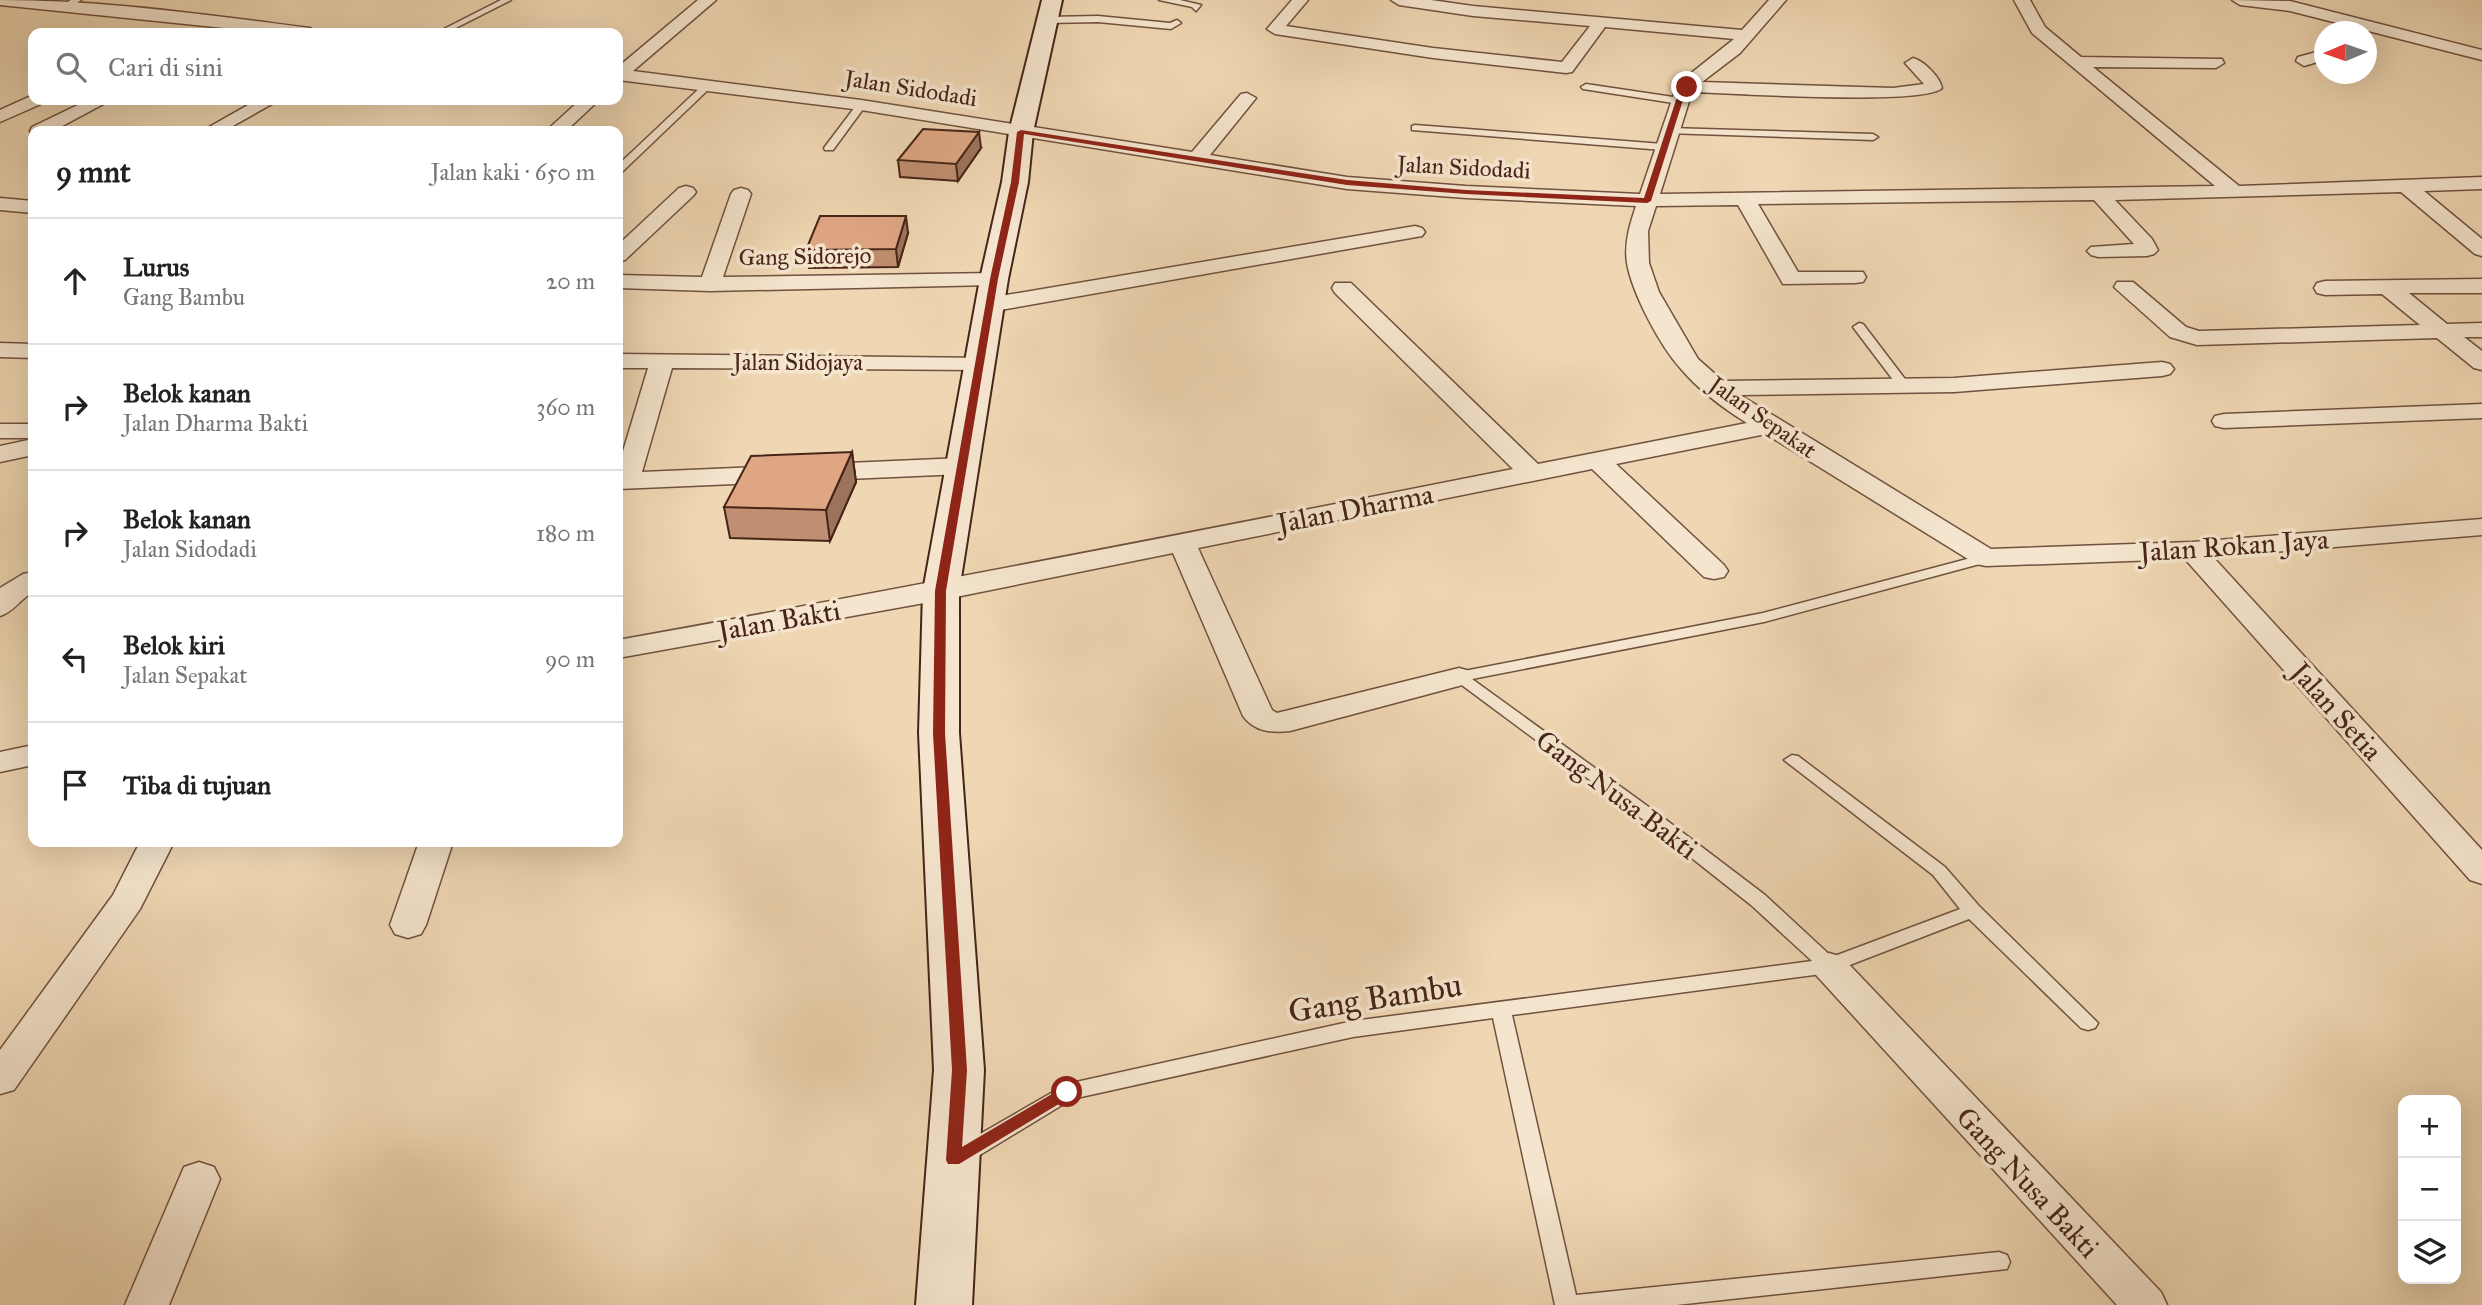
<!DOCTYPE html>
<html lang="id">
<meta charset="utf-8">
<style>
body{margin:0;font-family:"IM FELL Great Primer",serif;background:#f2f2f2;color:#222}
.controls{position:absolute;right:21px;bottom:21px;display:grid;overflow:hidden;border-radius:14px;box-shadow:0 7px 28px #0002}
.controls button{width:63px;height:63px;display:grid;place-items:center;padding:0;border:0;border-bottom:2px solid #e0e0e0;background:#fff;color:#222;font:35px sans-serif}
.compass{position:absolute;left:2314px;top:21px;width:63px;height:63px;border-radius:50%;background:#fff;box-shadow:0 7px 28px #0002;rotate:268deg}
.stop{position:absolute;width:21px;height:21px;margin:-16px;border:5px solid #8f2418;border-radius:50%;background:#fff}
.stop.end{background:#8f2418;border-color:#fff;box-shadow:0 2px 7px #0008}
.list{margin:0;padding:0;list-style:none}
h2{display:flex;justify-content:space-between;align-items:center;height:91px;margin:0;padding:0 28px;font-size:30px}
h2 small{font-size:23px;font-weight:400;color:#767676}
.list li{display:grid;grid-template-columns:46px 1fr auto;gap:21px;align-items:center;box-sizing:border-box;height:126px;padding:0 28px;border-top:2px solid #e0e0e0}
.list b{display:block;font-size:26px;white-space:nowrap}
.list p{margin:0;font-size:23px;white-space:nowrap;color:#767676}
.list em{font-size:23px;font-style:normal;color:#767676}
.icon{flex:none;width:38px;height:38px;fill:none;stroke:currentColor;stroke-width:2;stroke-linecap:round;stroke-linejoin:round}
.map{position:relative;flex:none;width:2482px;height:1305px;overflow:hidden}
.search{position:absolute;background:#fff;box-shadow:0 7px 28px #0002;left:28px;top:28px;width:595px;height:77px;display:flex;align-items:center;gap:18px;box-sizing:border-box;padding:0 24px;border-radius:14px;color:#767676;font-size:26px}
.panel{position:absolute;background:#fff;box-shadow:0 7px 28px #0002;left:28px;top:126px;width:595px;height:721px;border-radius:14px}
.map>svg:first-child{display:block}
</style>
<div class="map">
<svg width="2482" height="1305" viewBox="0 0 2482 1305">
<rect width="100%" height="100%" fill="#efd7b3"/>
<filter id="stains"><feTurbulence type="fractalNoise" baseFrequency=".00286" numOctaves="4"/><feColorMatrix values="0 0 0 0 .2 0 0 0 0 .09 0 0 0 0 .02 0 0 0 .5 -.17"/></filter>
<radialGradient id="worn" r=".72"><stop offset=".6" stop-color="#630" stop-opacity="0"/><stop offset="1" stop-color="#630" stop-opacity=".3"/></radialGradient>
<g fill="none" stroke-linecap="round" stroke-linejoin="round">
<defs>
<g id="service">
<polygon points="71,0 81,0 68,9 62,9 62,5"/>
<polygon points="501,0 511,0 446,33 436,33"/>
<polygon points="1159,0 1180,0 1201,5 1196,11 1192,7"/>
<polygon points="1098,16 1170,23 1177,20 1181,23 1171,29 1098,22 1048,23 1044,20 1048,17"/>
<polygon points="704,84 712,86 622,172 618,173 618,165"/>
<polygon points="1586,84 1680,98 1685,101 1680,104 1583,89 1581,87"/>
<polygon points="858,103 866,105 833,150 825,150 824,148"/>
<polygon points="1415,125 1663,144 1668,147 1663,150 1412,130 1412,126"/>
<polygon points="1669,128 1873,134 1878,137 1873,140 1666,133 1664,131"/>
<polygon points="1859,323 1863,324 1908,383 1908,389 1900,389 1853,327"/>
<polygon points="1986,554 1991,555 1993,558 1991,561 1764,622 1472,679 1657,813 1765,895 1832,957 1960,909 1933,875 1784,760 1792,755 1798,756 1945,867 1979,906 2098,1023 2095,1028 2088,1030 2081,1028 1969,919 1829,973 1512,1015 1576,1295 1999,1252 2007,1255 2010,1262 2007,1269 1676,1305 1555,1305 1493,1018 1353,1037 1072,1099 970,1161 962,1164 954,1161 951,1155 954,1149 1067,1084 1353,1021 1812,961 1751,905 1645,821 1451,677 1459,672 1763,613"/>
</g>
<g id="minor">
<path d="M0 0C104 0 207 15 310 28L318 33H274L0 5Z"/>
<path d="M698 0H716L633 71 861 100 1192 152 1241 94 1247 93 1256 98 1210 155 1347 177 1466 186 1640 194 1675 91 1685 78 1734 39 1605 27 1572 72 1566 73 1433 58 1275 34 1267 29 1292 0H1308L1286 26 1433 48 1562 62 1590 26 1473 16 1399 5 1391 0H1431L1473 6 1742 30 1769 0H1786L1740 53 1702 82 1893 88 1924 84 1905 63 1913 58C1924 61 1940 77 1942 88 1925 106 1728 93 1692 92L1660 194 2215 186 2032 33 2014 0H2030L2045 27 2081 57 2222 59 2224 63 2216 68 2093 67 2239 186 2482 177V189L2424 191 2482 239V256L2475 254 2401 192 2115 200 2152 239 2158 250 2154 254 2147 256 2098 257 2091 255 2087 251 2091 247 2134 244 2094 200 1758 204 1798 272H1863L1866 277 1863 282 1855 283 1783 284 1738 205 1656 206 1648 231 1649 263 1659 292 1698 359 1723 381 1954 378 2162 362 2170 364 2174 369 2170 374 2162 376 1954 392 1740 395 1991 549 2192 542 2482 519V535L2213 557 2482 850V884L2470 880 2185 559 1986 566 1976 564 1766 434 1616 464 1724 565 1728 571 1724 577 1714 579 1704 577 1592 469 1198 548 1272 710 1277 713 1459 668 1470 671 1474 677 1470 683 1290 731C1272 733 1255 732 1243 716L1173 553 941 600 618 658V640C918 586 1215 528 1513 469L1335 293 1332 288 1335 283H1351L1538 464 1747 423C1724 409 1698 389 1681 369 1660 346 1632 293 1627 263 1624 243 1630 224 1636 206L1466 198 1347 189 861 110 618 80V67Z"/>
<polygon points="2232,0 2290,1 2482,50 2482,60 2290,11 2240,5"/>
<polygon points="2324,50 2324,60 2304,66 2296,61 2298,57"/>
<polygon points="33,95 33,100 44,100 41,104 0,122 0,110"/>
<polygon points="88,100 111,100 53,131 33,131 33,135 30,131 32,127"/>
<polygon points="257,100 279,100 224,131 202,131"/>
<polygon points="580,100 599,100 566,131 546,131"/>
<polygon points="686,186 693,188 696,192 693,196 625,260 618,262 618,245 679,188"/>
<polygon points="741,188 748,190 751,194 723,277 994,273 1002,274 1005,279 1002,284 994,285 710,291 618,288 618,275 702,277 731,194 734,190"/>
<polygon points="0,198 33,201 33,213 0,210"/>
<polygon points="1415,226 1422,228 1425,232 1422,236 989,312 981,310 978,305 981,300 989,298"/>
<polygon points="2482,279 2482,293 2409,293 2447,324 2482,323 2482,337 2464,337 2482,351 2482,370 2474,368 2437,338 2197,345 2170,337 2114,287 2117,282 2133,282 2186,327 2199,331 2420,325 2382,294 2325,295 2317,293 2314,288 2317,283 2325,281"/>
<polygon points="0,343 33,344 33,358 0,357"/>
<polygon points="618,354 987,358 991,363 987,368 979,370 672,368 642,472 962,458 971,461 975,466 971,471 962,474 618,489 618,468 648,368 618,368"/>
<polygon points="2482,404 2482,418 2224,428 2215,426 2212,421 2215,416 2224,414"/>
<rect x="0" y="424" width="33" height="14"/>
<polygon points="33,439 33,455 0,462 0,446"/>
<path d="M33 572V592C20 599 14 612 0 616V588L23 574Z"/>
<polygon points="33,745 33,765 0,772 0,752"/>
<polygon points="140,842 174,842 140,909 14,1090 0,1094 0,1050 113,895"/>
<polygon points="419,842 453,842 426,925 421,934 408,938 395,934 390,925"/>
<polygon points="1829,953 1842,957 2161,1292 2167,1305 2117,1305 1816,975 1811,966 1816,957"/>
<polygon points="199,1162 214,1167 220,1179 169,1305 125,1305 184,1167"/>
</g>
<polygon id="secondary" points="1042,0 1062,0 1033,132 1028,182 1008,279 959,591 959,733 984,1070 972,1305 916,1305 934,1070 919,733 923,591 980,279 1002,182 1009,132"/>
</defs>
<!-- service casing -->
<use href="#service" stroke="#71513f" stroke-width="3"/>
<!-- minor casing -->
<use href="#minor" stroke="#71513f" stroke-width="3"/>
<!-- secondary casing -->
<use href="#secondary" stroke="#472418" stroke-width="4"/>
<!-- service -->
<use href="#service" fill="#f5e5ce" fill-rule="evenodd"/>
<!-- minor -->
<use href="#minor" fill="#f5e5ce" fill-rule="evenodd"/>
<!-- secondary -->
<use href="#secondary" fill="#f5e5ce" fill-rule="evenodd"/>
</g>
<!-- wall -->
<g fill="#c08f71" stroke="#472418" stroke-width="2">
<polygon points="981,148 958,181 900,177 898,160"/>
<polygon points="908,233 898,267 809,268 806,250"/>
<polygon points="852,452 856,482 830,541 730,538 724,507"/>
</g>
<!-- shaded-wall -->
<g fill="#9c745c" stroke="#472418" stroke-width="2">
<polygon points="979,132 981,148 958,181 956,164"/>
<polygon points="906,216 908,233 898,267 896,249"/>
<polygon points="852,452 856,482 830,541 826,510"/>
</g>
<!-- building -->
<g fill="#dfa683" stroke="#472418" stroke-width="2">
<polygon points="923,129 979,132 956,164 898,160"/>
<polygon points="820,216 906,216 896,249 806,250"/>
<polygon points="852,452 826,510 724,507 751,456"/>
</g>
<!-- route -->
<polygon fill="#8f2418" points="1685,85 1691,87 1683,100 1651,201 1647,203 1466,194 1347,185 1024,134 1019,182 998,279 946,591 945,733 967,1070 962,1147 1062,1088 1072,1088 1074,1092 1072,1096 959,1164 948,1164 946,1160 952,1070 933,733 935,591 990,279 1011,182 1017,132 1021,130 1347,180 1466,190 1644,198 1676,100"/>
<g text-anchor="middle" stroke-width="7" stroke-linejoin="round" paint-order="stroke">
<!-- far-street labels -->
<g font-size="23" fill="#472418" stroke="#f5e5ce">
<text transform="translate(911 88) rotate(9)" y="8">Jalan Sidodadi</text>
<text transform="translate(1464 167) rotate(3)" y="8">Jalan Sidodadi</text>
<text transform="translate(805 256) rotate(-1)" y="8">Gang Sidorejo</text>
<text x="798" y="370">Jalan Sidojaya</text>
<text transform="translate(1763 417) rotate(35)" y="8">Jalan Sepakat</text>
</g>
<!-- street labels -->
<g font-size="28" fill="#472418" stroke="#f5e5ce">
<text transform="translate(1355 508) rotate(-11)" y="10">Jalan Dharma</text>
<text transform="translate(2234 545) rotate(-4)" y="10">Jalan Rokan Jaya</text>
<text transform="translate(779 620) rotate(-10)" y="10">Jalan Bakti</text>
<text transform="translate(2337 711) rotate(48)" y="10">Jalan Setia</text>
<text transform="translate(1617 794) rotate(37)" y="10">Gang Nusa Bakti</text>
<text transform="translate(2028 1182) rotate(47)" y="10">Gang Nusa Bakti</text>
</g>
<!-- near-street labels -->
<g font-size="33" fill="#472418" stroke="#f5e5ce">
<text transform="translate(1375 997) rotate(-9)" y="12">Gang Bambu</text>
</g>
</g>
<rect width="100%" height="100%" filter="url(#stains)"/>
<rect width="100%" height="100%" fill="url(#worn)"/>
</svg>
<div class="controls">
<button>+</button>
<button>−</button>
<button><svg class="icon" aria-label="layers" viewBox="0 0 24 24"><path d="M12 4l9 5-9 5-9-5zM3 14l9 5 9-5"/></svg></button>
</div>
<svg class="compass" viewBox="-18 -18 36 36"><path d="M0-13l5 13h-10z" fill="#e53935"/><path d="M0 13l5-13h-10z" fill="#767676"/></svg>
<div class="stop" style="left:1067px;top:1092px"></div>
<div class="stop end" style="left:1687px;top:87px"></div>
<div class="search"><svg class="icon" aria-label="search" viewBox="0 0 24 24"><circle cx="10" cy="10" r="6"/><path d="M15 15l6 6"/></svg>Cari di sini</div>
<section class="panel">
<h2>9 mnt<small>Jalan kaki · 650 m</small></h2>
<ul class="list">
<li><svg class="icon" aria-label="ahead" viewBox="0 0 24 24"><path d="M12 20V5M6 11l6-6 6 6"/></svg><div><b>Lurus</b><p>Gang Bambu</p></div><em>20 m</em></li>
<li><svg class="icon" aria-label="right" viewBox="0 0 24 24"><path d="M7 20v-9h11M14 6l5 5-5 5"/></svg><div><b>Belok kanan</b><p>Jalan Dharma Bakti</p></div><em>360 m</em></li>
<li><svg class="icon" aria-label="right" viewBox="0 0 24 24"><path d="M7 20v-9h11M14 6l5 5-5 5"/></svg><div><b>Belok kanan</b><p>Jalan Sidodadi</p></div><em>180 m</em></li>
<li><svg class="icon" aria-label="left" viewBox="0 0 24 24"><path d="M17 20v-9H6M10 6l-5 5 5 5"/></svg><div><b>Belok kiri</b><p>Jalan Sepakat</p></div><em>90 m</em></li>
<li><svg class="icon" aria-label="arrive" viewBox="0 0 24 24"><path d="M6 21V4h12l-3 4 3 4H6"/></svg><div><b>Tiba di tujuan</b></div></li>
</ul>
</section>
</div>
